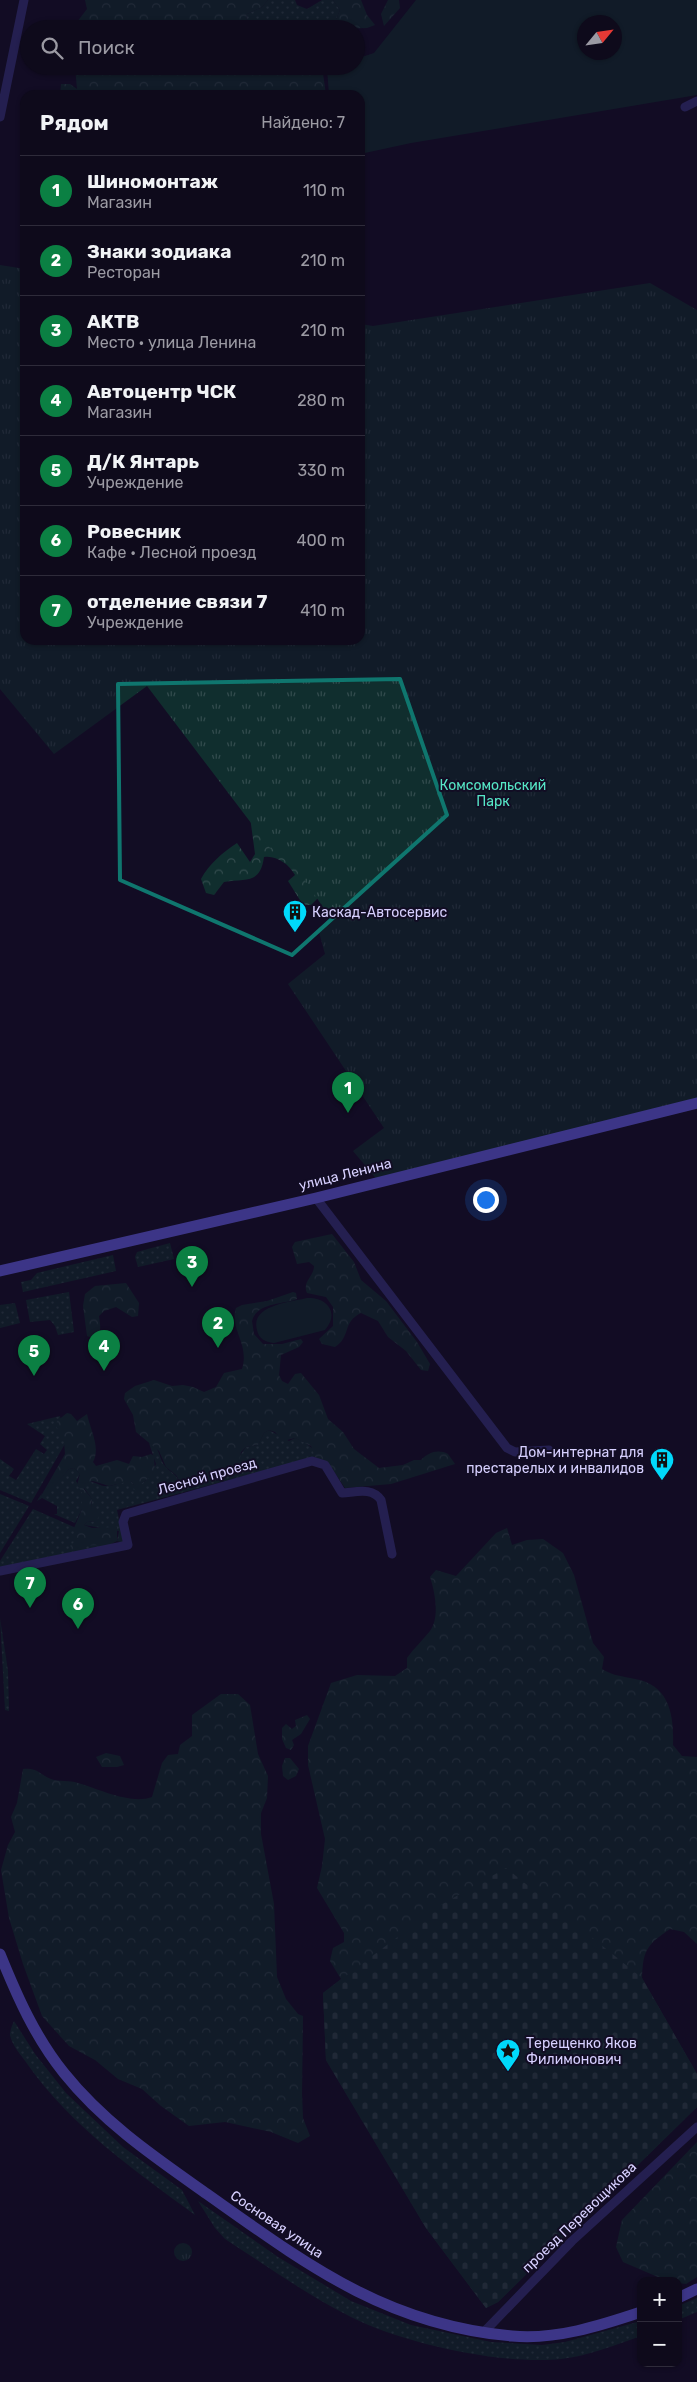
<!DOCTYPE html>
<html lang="ru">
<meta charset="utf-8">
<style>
body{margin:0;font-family:Rubik,sans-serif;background:#1c1828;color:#f1f3f6}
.controls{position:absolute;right:15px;bottom:15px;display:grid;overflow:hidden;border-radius:10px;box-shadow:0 1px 4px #0004}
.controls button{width:45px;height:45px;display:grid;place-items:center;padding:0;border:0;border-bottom:1px solid #2e2b3a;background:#0e0a1b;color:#f1f3f6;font:25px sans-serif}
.compass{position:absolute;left:577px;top:15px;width:45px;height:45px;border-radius:50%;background:#0e0a1b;box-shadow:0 1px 4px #0004;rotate:61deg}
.you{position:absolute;left:485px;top:1199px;width:18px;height:18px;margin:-12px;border:4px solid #fff;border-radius:50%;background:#1a73e8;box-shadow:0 0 0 8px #1a73e833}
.badge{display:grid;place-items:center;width:32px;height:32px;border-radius:50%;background:#0b8043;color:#fff;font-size:16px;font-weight:700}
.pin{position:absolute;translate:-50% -41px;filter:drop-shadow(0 1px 2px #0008)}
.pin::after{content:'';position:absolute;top:26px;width:18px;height:15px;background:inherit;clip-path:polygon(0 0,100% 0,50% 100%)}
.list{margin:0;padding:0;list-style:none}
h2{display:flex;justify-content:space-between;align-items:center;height:65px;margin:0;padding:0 20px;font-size:21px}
h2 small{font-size:16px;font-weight:400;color:#9b9aa3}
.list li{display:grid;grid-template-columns:32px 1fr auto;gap:15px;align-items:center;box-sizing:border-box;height:70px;padding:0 20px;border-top:1px solid #2e2b3a}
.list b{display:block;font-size:19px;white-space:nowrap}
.list p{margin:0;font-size:16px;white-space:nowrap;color:#9b9aa3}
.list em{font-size:16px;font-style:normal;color:#9b9aa3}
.icon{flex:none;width:28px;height:28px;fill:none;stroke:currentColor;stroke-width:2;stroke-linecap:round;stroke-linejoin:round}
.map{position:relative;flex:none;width:697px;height:2382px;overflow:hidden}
.search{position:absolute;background:#0e0a1b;box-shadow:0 1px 4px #0004;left:20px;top:20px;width:345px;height:55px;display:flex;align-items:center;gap:12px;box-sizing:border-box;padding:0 18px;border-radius:28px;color:#9b9aa3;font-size:19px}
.panel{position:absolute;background:#0e0a1b;box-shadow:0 1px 4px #0004;left:20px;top:90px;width:345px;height:555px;border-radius:15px}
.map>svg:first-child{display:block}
</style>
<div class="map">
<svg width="697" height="2382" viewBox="0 0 697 2382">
<defs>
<pattern id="grass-dots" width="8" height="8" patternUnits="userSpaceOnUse" patternTransform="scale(1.25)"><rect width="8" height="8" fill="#102e2e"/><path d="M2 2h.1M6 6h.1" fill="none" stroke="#324b4d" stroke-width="1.8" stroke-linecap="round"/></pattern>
<pattern id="forest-crowns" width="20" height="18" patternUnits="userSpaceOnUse" patternTransform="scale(1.25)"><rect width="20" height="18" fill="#102e2e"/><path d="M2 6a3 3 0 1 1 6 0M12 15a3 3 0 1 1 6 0" fill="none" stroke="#324b4d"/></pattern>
<pattern id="cemetery-stones" width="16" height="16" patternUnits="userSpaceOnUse" patternTransform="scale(1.25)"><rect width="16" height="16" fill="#102e2e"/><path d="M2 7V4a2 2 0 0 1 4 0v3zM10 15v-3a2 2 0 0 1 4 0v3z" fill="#324b4d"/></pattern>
<pattern id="park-tufts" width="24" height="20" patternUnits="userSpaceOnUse" patternTransform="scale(1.25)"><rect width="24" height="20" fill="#102e2e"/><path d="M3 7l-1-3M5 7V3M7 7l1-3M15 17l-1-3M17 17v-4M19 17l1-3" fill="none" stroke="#324b4d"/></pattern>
</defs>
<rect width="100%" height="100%" fill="#120d24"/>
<!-- grass -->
<g fill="url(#grass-dots)">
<polygon points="268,0 295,0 297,5 307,9 322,0 333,0 340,10 332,29 308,29 294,23 245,28 247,14 262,7"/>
<polygon points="170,1243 174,1259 138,1267 135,1257 137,1252"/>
<polygon points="113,1255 116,1271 23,1292 21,1282 31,1280 37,1273"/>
<polygon points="69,1292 74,1332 58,1335 55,1326 50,1320 30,1322 26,1300"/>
<polygon points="15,1303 20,1323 0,1328 0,1305"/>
<polygon points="60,1416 66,1442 31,1503 0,1490 0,1459 14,1469 9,1476 16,1480 36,1449 44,1454 47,1450 40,1444 45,1436 27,1424"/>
<path d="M269 1430 289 1441 295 1438 306 1443 315 1451V1457L117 1510 124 1543 117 1541 119 1531 84 1525 87 1522 96 1521 91 1508 92 1499 84 1488V1484C94 1478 98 1487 107 1486 116 1486 123 1480 131 1481L134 1485C147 1484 151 1475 156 1464L149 1443C161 1448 158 1457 165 1466 169 1472 175 1472 178 1480L192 1488 210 1481 222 1480 246 1447 258 1445 264 1433Z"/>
<polygon points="74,1468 80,1474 76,1481 82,1492 82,1509 75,1523 54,1514 57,1514 57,1506 42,1498 37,1501 42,1493 41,1496 45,1496 69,1469"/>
<polygon points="0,1494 29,1506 0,1553"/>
<polygon points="33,1509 117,1546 0,1568 0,1561"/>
<polygon points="0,1618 8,1671 9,1711 5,1710"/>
<path d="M14 2021 35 2054 66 2093 123 2147 182 2190 195 2215C134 2170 72 2127 28 2065 22 2056 12 2046 10 2035 10 2030 12 2026 14 2021Z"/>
<path d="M198 2201 278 2257 351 2301 411 2325 491 2342 542 2345 565 2342 641 2321V2336C615 2345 588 2356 561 2359 501 2365 405 2344 351 2317 307 2295 267 2266 225 2239L215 2228Z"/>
<polygon points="697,2298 697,2312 678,2320 678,2306"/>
</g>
<!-- forest -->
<g fill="url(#forest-crowns)">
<polygon points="85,0 268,0 262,7 247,14 245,28 294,23 308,29 79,29 77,22 87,9"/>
<polygon points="333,0 361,0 367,15 375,25 367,28 332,29 340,10"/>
<polygon points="388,0 399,0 400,8 384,26 381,14"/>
<polygon points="75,66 322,66 326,95 60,95 61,84 70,84 77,89"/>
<path d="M248 802 319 887 318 898 311 905H303L288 881 295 875C289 864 276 855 264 857 260 885 246 878 224 882L214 895 206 893 201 879C209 864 222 853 237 843L250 862 255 854Z"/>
<path d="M332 1234 354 1262 361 1280 386 1301 417 1342 430 1364 428 1371 421 1370 406 1351 388 1337 378 1321 361 1313C342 1322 351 1337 335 1347L322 1344 319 1339 333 1326V1307L326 1297 307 1293C302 1281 314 1277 314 1266L309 1262 297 1264 292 1247 295 1242Z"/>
<path d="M126 1283 139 1303 138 1316 132 1317 116 1307 104 1311 99 1316C100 1326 103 1333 93 1338L87 1336 83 1306 85 1294 95 1286Z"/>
<path d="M293 1292 296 1293 297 1299C282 1305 257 1302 252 1321L254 1334 263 1344H282L301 1339 303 1342 299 1347 281 1355 279 1375 282 1381 288 1384 295 1374 301 1373 319 1395 328 1419 343 1432 354 1449 379 1468 403 1465 414 1460H421C429 1452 438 1449 448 1454L455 1464 391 1484 345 1488 335 1473 315 1457 311 1446 295 1438 283 1441 275 1432 269 1430 264 1433 258 1445 246 1447 241 1452 238 1469C228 1477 193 1491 182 1486L176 1475 166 1467 159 1451 136 1432 133 1415 124 1399 125 1393 135 1386 154 1380 172 1386 183 1385 193 1387 204 1392 216 1387 224 1373 242 1369C250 1344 229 1329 236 1308L242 1305 267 1301Z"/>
<path d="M67 1413 71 1414 77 1421 87 1414C90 1429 101 1448 93 1462L96 1466 117 1460 129 1464 133 1456 142 1457 151 1454 154 1456 155 1473 141 1484 140 1489 137 1491 133 1489 134 1485 131 1481 109 1486 93 1481 84 1484V1489L92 1499 91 1508 99 1517 96 1521 87 1522 84 1525 92 1528 117 1527V1541C106 1548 99 1544 88 1546 81 1548 78 1552 71 1550L70 1546 76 1540 74 1528 82 1509V1492L77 1485 80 1474 74 1468 69 1469 45 1497 41 1496 65 1454 64 1441 56 1426 57 1421Z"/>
<path d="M507 1528 512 1545 527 1540 543 1539 563 1553 574 1575 593 1643 604 1657 602 1669C613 1676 622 1676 635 1679 670 1685 674 1716 673 1745L682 1756 697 1757V1944L684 1932 670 1929C647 1945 643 1949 642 1978L697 2074V2107L498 2302 486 2308 426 2228 326 2060 323 1993 341 1979 330 1961 333 1948 344 1942V1933L317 1888 322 1866 325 1839 308 1765V1746L331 1683 357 1675 395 1676 407 1668V1658C414 1648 423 1640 430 1631 440 1617 435 1592 430 1577L436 1570 456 1576 496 1533Z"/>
<path d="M221 1694H238L250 1705 258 1754 268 1776 267 1798 261 1813V1834L274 1904 277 1977 286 1999 298 2014 303 2016 302 2094 303 2118 310 2136 298 2143 271 2132 225 2122 189 2126 161 2106 142 2089 118 2079 95 2060 69 2046 42 2016 23 1964 9 1918 1 1870 8 1845 15 1832 11 1817 17 1803 23 1769C36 1767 40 1774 51 1779 59 1782 69 1780 78 1783 99 1789 131 1805 152 1797L162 1763 168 1755 178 1754 180 1745 192 1736V1715Z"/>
<polygon points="307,1715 310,1719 301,1734 292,1740 294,1745 291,1750 286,1748 282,1739 282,1728 286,1724 292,1729 296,1726 295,1720"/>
<polygon points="106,1753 120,1756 124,1765 117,1767 102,1767 96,1757"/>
<polygon points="285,1758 290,1758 299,1769 296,1776 288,1780 283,1776 282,1766"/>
<polygon points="697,2142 697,2277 686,2284 678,2283 678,2281 667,2281 623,2262 616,2247 622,2220"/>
</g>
<!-- cemetery -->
<polygon fill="url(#cemetery-stones)" points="506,1868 642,1978 697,2074 697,2107 498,2302 486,2308 426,2228 326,2060 323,1993 439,1906"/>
<!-- park -->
<g fill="url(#park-tufts)">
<polygon points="0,265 25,269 25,640 360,640 360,324 373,326 650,283 697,310 697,1103 379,1182 353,1151 384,1128 288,984 325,954 319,932 331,919 279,842 270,848 147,686 54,754 0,689"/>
<circle cx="183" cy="2252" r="9"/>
</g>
<!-- garden -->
<g fill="#102e2e" fill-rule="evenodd">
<path d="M416 0H697V95L411 143 360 154V95H329L327 68 356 66V59L374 53ZM584 22H614V52H584Z"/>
<path d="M307 1298C327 1297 340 1313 325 1330L274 1343C265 1342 259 1339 257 1330 250 1305 291 1302 307 1298Z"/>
</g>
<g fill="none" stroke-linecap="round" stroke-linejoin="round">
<!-- street -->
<g stroke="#3b3685" stroke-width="9">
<polyline points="685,107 697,101"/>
<polyline points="0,117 24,0"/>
<polyline points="316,1198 507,1448 515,1452 549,1450"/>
<path d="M0 1571 128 1545 123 1522 126 1514 312 1461 325 1465 342 1493C357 1492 372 1487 381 1500L392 1554"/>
<polyline points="484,2332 572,2241 697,2127"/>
</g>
<!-- secondary -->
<g stroke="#7067ff" stroke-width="11">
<polyline points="0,1271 316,1198 697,1103"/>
<path d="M0 1954C17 1996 35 2037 64 2073 104 2123 156 2158 207 2194 306 2264 386 2325 512 2336 556 2340 599 2326 641 2312"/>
<polyline points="678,2298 697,2289"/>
</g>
</g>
<!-- marked area -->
<path d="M0 0H697V2382H0ZM400 679 447 815 292 955 120 880 118 684Z" fill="#120d24" fill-opacity=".55" fill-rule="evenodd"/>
<path fill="none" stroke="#0f766e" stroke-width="4" stroke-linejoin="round" d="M400 679 447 815 292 955 120 880 118 684Z"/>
<!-- icons -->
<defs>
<symbol id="building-pin" viewBox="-11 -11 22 30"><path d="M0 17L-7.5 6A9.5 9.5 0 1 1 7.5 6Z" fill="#00d9fb" stroke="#120d24"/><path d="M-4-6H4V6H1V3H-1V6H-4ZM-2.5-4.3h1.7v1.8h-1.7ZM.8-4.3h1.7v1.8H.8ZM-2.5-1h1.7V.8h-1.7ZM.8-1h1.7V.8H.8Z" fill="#111"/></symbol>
<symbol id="sight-pin" viewBox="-11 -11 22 30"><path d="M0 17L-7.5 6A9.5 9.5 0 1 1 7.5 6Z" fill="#00d9fb" stroke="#120d24"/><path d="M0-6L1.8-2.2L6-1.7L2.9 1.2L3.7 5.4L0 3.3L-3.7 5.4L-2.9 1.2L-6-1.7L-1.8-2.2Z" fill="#111"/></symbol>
</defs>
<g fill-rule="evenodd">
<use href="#building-pin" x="281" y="898" width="28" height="38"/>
<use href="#building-pin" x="648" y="1446" width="28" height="38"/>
<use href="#sight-pin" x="494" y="2037" width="28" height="38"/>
</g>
<g text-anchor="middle" stroke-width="4" stroke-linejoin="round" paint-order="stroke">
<!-- park labels -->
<g font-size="14" fill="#56e5c6" stroke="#120d24">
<text x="493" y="790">Комсомольский<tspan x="493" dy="16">Парк</tspan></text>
</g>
<!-- poi labels -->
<g font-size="14" fill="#d7d0ff" stroke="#120d24" text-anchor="start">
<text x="312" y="917">Каскад-Автосервис</text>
<text x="644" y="1457" text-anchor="end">Дом-интернат для<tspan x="644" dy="16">престарелых и инвалидов</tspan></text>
<text x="526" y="2048">Терещенко Яков<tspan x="526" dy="16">Филимонович</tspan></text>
</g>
<!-- street labels -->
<g font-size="14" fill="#d7d0ff" stroke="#120d24">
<text transform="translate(345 1174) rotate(-14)" y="5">улица Ленина</text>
<text transform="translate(207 1476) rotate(-16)" y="5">Лесной проезд</text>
<text transform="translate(579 2217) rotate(-44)" y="5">проезд Перевощикова</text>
<text transform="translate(277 2224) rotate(34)" y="5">Сосновая улица</text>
</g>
</g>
</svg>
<div class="controls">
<button>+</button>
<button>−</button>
</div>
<svg class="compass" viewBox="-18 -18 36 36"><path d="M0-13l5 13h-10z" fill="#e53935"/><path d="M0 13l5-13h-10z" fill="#9b9aa3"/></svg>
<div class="you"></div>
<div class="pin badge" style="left:348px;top:1113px">1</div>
<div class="pin badge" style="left:218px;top:1348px">2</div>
<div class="pin badge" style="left:192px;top:1287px">3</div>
<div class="pin badge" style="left:104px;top:1371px">4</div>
<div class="pin badge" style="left:34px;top:1376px">5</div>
<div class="pin badge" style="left:78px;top:1629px">6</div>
<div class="pin badge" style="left:30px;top:1608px">7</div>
<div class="search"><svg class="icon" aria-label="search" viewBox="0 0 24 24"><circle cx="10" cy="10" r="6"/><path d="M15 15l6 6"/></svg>Поиск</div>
<section class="panel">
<h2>Рядом<small>Найдено: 7</small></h2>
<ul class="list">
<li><span class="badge">1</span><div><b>Шиномонтаж</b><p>Магазин</p></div><em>110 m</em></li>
<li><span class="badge">2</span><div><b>Знаки зодиака</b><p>Ресторан</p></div><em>210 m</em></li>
<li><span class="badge">3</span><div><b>АКТВ</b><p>Место · улица Ленина</p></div><em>210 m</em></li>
<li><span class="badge">4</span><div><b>Автоцентр ЧСК</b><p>Магазин</p></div><em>280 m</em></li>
<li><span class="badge">5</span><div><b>Д/К Янтарь</b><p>Учреждение</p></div><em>330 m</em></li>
<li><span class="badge">6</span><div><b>Ровесник</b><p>Кафе · Лесной проезд</p></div><em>400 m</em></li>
<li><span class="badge">7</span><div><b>отделение связи 7</b><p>Учреждение</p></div><em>410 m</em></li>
</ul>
</section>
</div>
